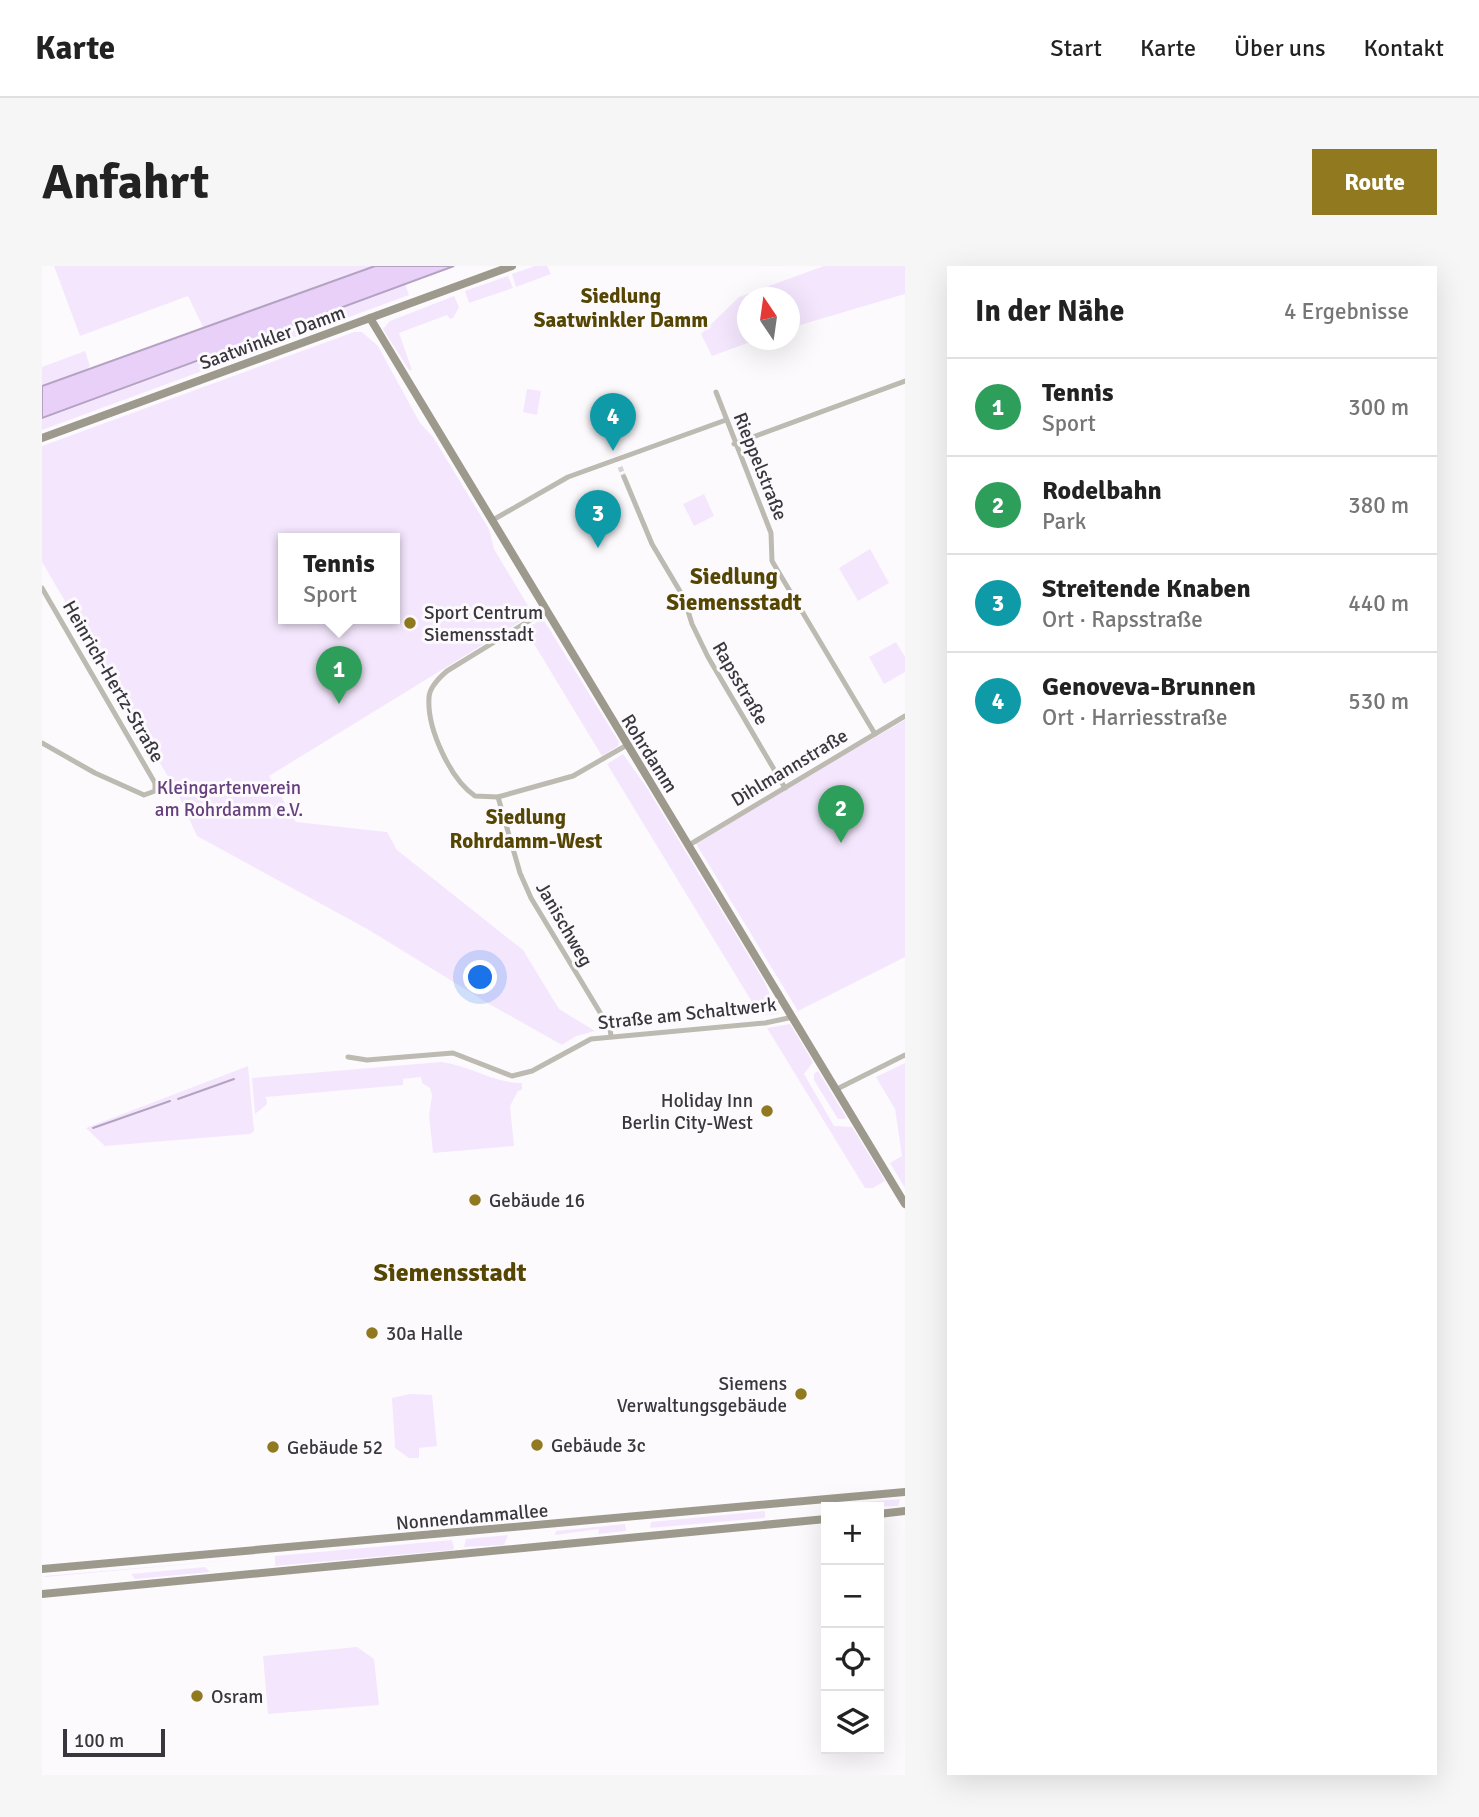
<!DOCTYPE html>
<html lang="de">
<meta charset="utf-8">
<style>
body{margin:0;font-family:Signika,sans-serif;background:#f6f6f6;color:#222}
.controls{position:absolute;right:21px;bottom:21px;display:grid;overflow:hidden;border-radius:0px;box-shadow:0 7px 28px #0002}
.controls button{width:63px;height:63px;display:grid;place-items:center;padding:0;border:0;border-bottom:2px solid #e0e0e0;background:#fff;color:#222;font:35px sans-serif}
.compass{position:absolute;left:695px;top:21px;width:63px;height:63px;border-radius:50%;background:#fff;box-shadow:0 7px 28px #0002;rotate:347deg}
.scale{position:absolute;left:21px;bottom:18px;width:102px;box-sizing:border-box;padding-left:7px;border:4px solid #3a363d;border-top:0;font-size:19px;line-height:24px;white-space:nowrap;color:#3a363d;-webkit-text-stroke:5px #fdfafe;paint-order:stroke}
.you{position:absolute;left:439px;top:712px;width:24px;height:24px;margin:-18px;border:5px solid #fff;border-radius:50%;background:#1a73e8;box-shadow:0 0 0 10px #1a73e833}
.badge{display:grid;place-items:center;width:46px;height:46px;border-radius:50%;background:#90791f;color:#fff;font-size:23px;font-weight:700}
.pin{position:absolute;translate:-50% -58px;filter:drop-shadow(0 2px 4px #0008)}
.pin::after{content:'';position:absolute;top:37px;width:24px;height:21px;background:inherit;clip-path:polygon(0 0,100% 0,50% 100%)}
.popup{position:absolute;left:236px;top:267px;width:122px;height:91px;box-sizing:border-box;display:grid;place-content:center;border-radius:0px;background:#fff;filter:drop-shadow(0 2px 5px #0005);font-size:23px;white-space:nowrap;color:#767676}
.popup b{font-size:26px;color:#222}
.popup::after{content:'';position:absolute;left:50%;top:100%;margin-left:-14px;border:14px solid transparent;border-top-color:#fff}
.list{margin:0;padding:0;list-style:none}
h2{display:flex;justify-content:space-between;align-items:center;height:91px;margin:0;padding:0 28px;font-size:30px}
h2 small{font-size:23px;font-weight:400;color:#767676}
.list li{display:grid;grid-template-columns:46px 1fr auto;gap:21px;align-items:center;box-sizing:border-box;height:98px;padding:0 28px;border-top:2px solid #e0e0e0}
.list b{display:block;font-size:26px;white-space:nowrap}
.list p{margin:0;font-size:23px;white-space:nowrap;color:#767676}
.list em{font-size:23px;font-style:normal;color:#767676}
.icon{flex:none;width:38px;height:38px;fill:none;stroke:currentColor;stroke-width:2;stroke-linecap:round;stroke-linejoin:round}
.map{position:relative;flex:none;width:863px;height:1509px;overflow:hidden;border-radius:0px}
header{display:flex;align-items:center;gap:42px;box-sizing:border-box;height:98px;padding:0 35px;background:#fff;border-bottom:2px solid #e0e0e0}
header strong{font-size:33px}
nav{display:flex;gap:38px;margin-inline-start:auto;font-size:24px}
.intro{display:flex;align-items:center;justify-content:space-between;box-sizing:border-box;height:168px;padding:0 42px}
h1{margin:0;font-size:49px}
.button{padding:18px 32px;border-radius:0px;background:#90791f;color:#fff;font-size:24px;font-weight:700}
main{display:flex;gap:42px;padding:0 42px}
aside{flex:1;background:#fff;border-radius:0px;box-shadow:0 7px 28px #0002}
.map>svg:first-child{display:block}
</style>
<header>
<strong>Karte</strong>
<nav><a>Start</a><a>Karte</a><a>Über uns</a><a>Kontakt</a></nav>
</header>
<div class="intro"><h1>Anfahrt</h1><a class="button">Route</a></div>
<main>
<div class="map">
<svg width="863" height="1509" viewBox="0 0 863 1509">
<rect width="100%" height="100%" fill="#fdfafe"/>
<!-- green -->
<g fill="#f4e7fd" fill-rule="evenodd">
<polygon points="12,0 333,0 161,61 146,30 38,70"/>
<polygon points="493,0 505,0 509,8 474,21 470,8"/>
<polygon points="782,0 863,0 863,28 748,62 748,32 706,32 706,74 714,74 670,90 659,68 697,31"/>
<polygon points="466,10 471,22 427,37 423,25"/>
<polygon points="363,18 367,29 0,164 0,152"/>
<polygon points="412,30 417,41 411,52 408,53 405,49 357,67 370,104 367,104 341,63 348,55"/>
<path d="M312 66H320L336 80 378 157 391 171 447 263 452 283 491 348 227 510 254 556 345 566 355 584 481 684 517 743 553 765 534 770 520 779 449 739 327 664 155 570 135 526 0 296V180ZM241 272H353V352H241Z"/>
<polygon points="43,85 48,100 45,103 0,120 0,101"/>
<polygon points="485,123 499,125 495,149 481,146"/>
<polygon points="662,228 672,250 652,260 641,238"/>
<polygon points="828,283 847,317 816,335 797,302"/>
<polygon points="497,355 503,356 577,476 576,480 560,490 483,363"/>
<polygon points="854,376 863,391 863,406 842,418 827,391"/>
<polygon points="863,454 863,691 756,745 653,576"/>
<polygon points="581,488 605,522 722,715 737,748 718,749 565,498"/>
<polygon points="748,758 771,796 762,808 792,860 810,861 843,915 831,922 823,922 725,762"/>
<path d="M399 796C427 799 451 817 480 817V824L476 825 468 840 472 880 391 887 387 849 390 830 388 822 380 817 379 811 361 813V819L224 831 225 838 213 848 210 812Z"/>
<polygon points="863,797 863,922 848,897 860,890 853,843 834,811"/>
<polygon points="206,800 212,865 208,868 63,880 44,862"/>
<polygon points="776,805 804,851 803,853 796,853 772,814 772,808"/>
<polygon points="368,1128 390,1129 395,1180 377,1182 377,1192 367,1192 353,1182 350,1132"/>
<polygon points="858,1233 856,1240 796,1241 797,1238"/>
<polygon points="723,1245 723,1252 608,1262 609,1256"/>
<polygon points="583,1258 584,1265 556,1268 557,1263 513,1269 514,1265"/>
<polygon points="466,1269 462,1279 422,1281 424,1273"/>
<polygon points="410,1274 412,1282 410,1284 233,1300 233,1290"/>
<polygon points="214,1292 3,1311 2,1310"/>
<polygon points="163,1301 168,1306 93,1313 89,1308"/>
<polygon points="315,1381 332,1393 337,1439 226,1448 221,1390"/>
</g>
<!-- water -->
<polygon fill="#e8d0f9" stroke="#b4a2c1" stroke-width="2" points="333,0 412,0 0,152 0,120"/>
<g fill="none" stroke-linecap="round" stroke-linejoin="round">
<!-- stream -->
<g stroke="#b4a2c1" stroke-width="2">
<polyline points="136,833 192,813"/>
<polyline points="51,862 128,835"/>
</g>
<!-- minor-tunnel -->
<polyline stroke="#d6d3d7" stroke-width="5" stroke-dasharray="5 2.5" stroke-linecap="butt" points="578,201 582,211"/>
<!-- minor -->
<g stroke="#bcbab1" stroke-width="5">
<polyline points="674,126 729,267 730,295 833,468"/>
<polyline points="692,178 863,115"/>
<polyline points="582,211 610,278 642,332 650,358 666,391 743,522"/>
<polyline points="449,255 526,211 684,154"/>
<polyline points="0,322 113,517 113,525 102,529 53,507 0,477"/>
<path d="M503 345 405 405C398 411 387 421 387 432 385 462 408 513 433 530L456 531 531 510 585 479"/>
<polyline points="456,531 478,607 489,632 568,763 569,770"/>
<polyline points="647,579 863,450"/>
<polyline points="306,791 325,794 411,787 470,810 490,805 549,773 723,757 751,751"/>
<polyline points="795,823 863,789"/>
</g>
<!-- secondary -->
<g stroke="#9d9a8d" stroke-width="8">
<polyline points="328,52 863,938"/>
<polyline points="0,172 470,0"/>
<polyline points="837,1248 863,1245"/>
<polyline points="0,1303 863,1226"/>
<polyline points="0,1328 784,1253"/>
</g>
</g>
<!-- markers -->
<g fill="#90791f" stroke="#fdfafe" stroke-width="2.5">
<circle cx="368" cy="357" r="7"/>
<circle cx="725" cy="845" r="7"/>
<circle cx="433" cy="934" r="7"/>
<circle cx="330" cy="1067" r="7"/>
<circle cx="759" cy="1128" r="7"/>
<circle cx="495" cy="1179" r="7"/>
<circle cx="231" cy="1181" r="7"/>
<circle cx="155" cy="1430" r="7"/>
</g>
<g text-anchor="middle" stroke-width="6" stroke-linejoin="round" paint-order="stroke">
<!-- street labels -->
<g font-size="19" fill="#3a363d" stroke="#fdfafe">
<text transform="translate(230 71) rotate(-20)" y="7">Saatwinkler Damm</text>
<text transform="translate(719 200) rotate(68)" y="7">Rieppelstraße</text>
<text transform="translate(72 415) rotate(60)" y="7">Heinrich-Hertz-Straße</text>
<text transform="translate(699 417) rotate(60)" y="7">Rapsstraße</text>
<text transform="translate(608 487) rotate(58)" y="7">Rohrdamm</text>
<text transform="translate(747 501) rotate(-31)" y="7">Dihlmannstraße</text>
<text transform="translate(523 658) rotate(60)" y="7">Janischweg</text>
<text transform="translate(645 747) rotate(-6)" y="7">Straße am Schaltwerk</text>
<text transform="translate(430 1250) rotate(-5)" y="7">Nonnendammallee</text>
</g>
<!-- poi labels -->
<g font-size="19" fill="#3a363d" stroke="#fdfafe" text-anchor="start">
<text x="382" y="353">Sport Centrum<tspan x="382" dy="22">Siemensstadt</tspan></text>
<text x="711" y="841" text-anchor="end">Holiday Inn<tspan x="711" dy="22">Berlin City-West</tspan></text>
<text x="447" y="941">Gebäude 16</text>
<text x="344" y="1074">30a Halle</text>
<text x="745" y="1124" text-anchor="end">Siemens<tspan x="745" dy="22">Verwaltungsgebäude</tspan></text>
<text x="509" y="1186">Gebäude 3c</text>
<text x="245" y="1188">Gebäude 52</text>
<text x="169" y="1437">Osram</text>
</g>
<!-- park labels -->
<g font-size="19" fill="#66407d" stroke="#fdfafe">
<text x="187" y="528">Kleingartenverein<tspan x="187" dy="22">am Rohrdamm e.V.</tspan></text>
</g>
<!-- neighbourhood labels -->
<g font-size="21" font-weight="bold" fill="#554603" stroke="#fdfafe">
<text x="579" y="37">Siedlung<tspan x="579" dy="24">Saatwinkler Damm</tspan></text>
<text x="484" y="558">Siedlung<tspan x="484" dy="24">Rohrdamm-West</tspan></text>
</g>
<!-- quarter labels -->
<g font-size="23" font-weight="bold" fill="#554603" stroke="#fdfafe">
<text x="692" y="318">Siedlung<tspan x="692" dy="26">Siemensstadt</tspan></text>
</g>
<!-- district labels -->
<g font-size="26" font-weight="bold" fill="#554603" stroke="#fdfafe">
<text x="408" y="1015">Siemensstadt</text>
</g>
</g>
</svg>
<div class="controls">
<button>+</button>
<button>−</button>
<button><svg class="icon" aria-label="locate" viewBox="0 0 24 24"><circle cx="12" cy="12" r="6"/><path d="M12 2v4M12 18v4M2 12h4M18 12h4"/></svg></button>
<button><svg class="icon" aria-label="layers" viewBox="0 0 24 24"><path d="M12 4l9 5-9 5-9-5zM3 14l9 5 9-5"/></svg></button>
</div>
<svg class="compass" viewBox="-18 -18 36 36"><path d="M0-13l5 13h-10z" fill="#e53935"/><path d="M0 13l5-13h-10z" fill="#767676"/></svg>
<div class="scale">100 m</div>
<div class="you"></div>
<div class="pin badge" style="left:297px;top:438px;background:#2e9e5b">1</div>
<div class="popup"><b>Tennis</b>Sport</div>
<div class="pin badge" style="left:799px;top:577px;background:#2e9e5b">2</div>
<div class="pin badge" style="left:556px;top:282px;background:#0f9aa8">3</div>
<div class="pin badge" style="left:571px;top:185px;background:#0f9aa8">4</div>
</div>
<aside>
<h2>In der Nähe<small>4 Ergebnisse</small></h2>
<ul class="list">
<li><span class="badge" style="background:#2e9e5b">1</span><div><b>Tennis</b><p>Sport</p></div><em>300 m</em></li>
<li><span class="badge" style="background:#2e9e5b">2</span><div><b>Rodelbahn</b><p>Park</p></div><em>380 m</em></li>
<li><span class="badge" style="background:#0f9aa8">3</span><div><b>Streitende Knaben</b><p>Ort · Rapsstraße</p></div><em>440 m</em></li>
<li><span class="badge" style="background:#0f9aa8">4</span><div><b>Genoveva-Brunnen</b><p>Ort · Harriesstraße</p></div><em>530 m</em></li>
</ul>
</aside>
</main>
